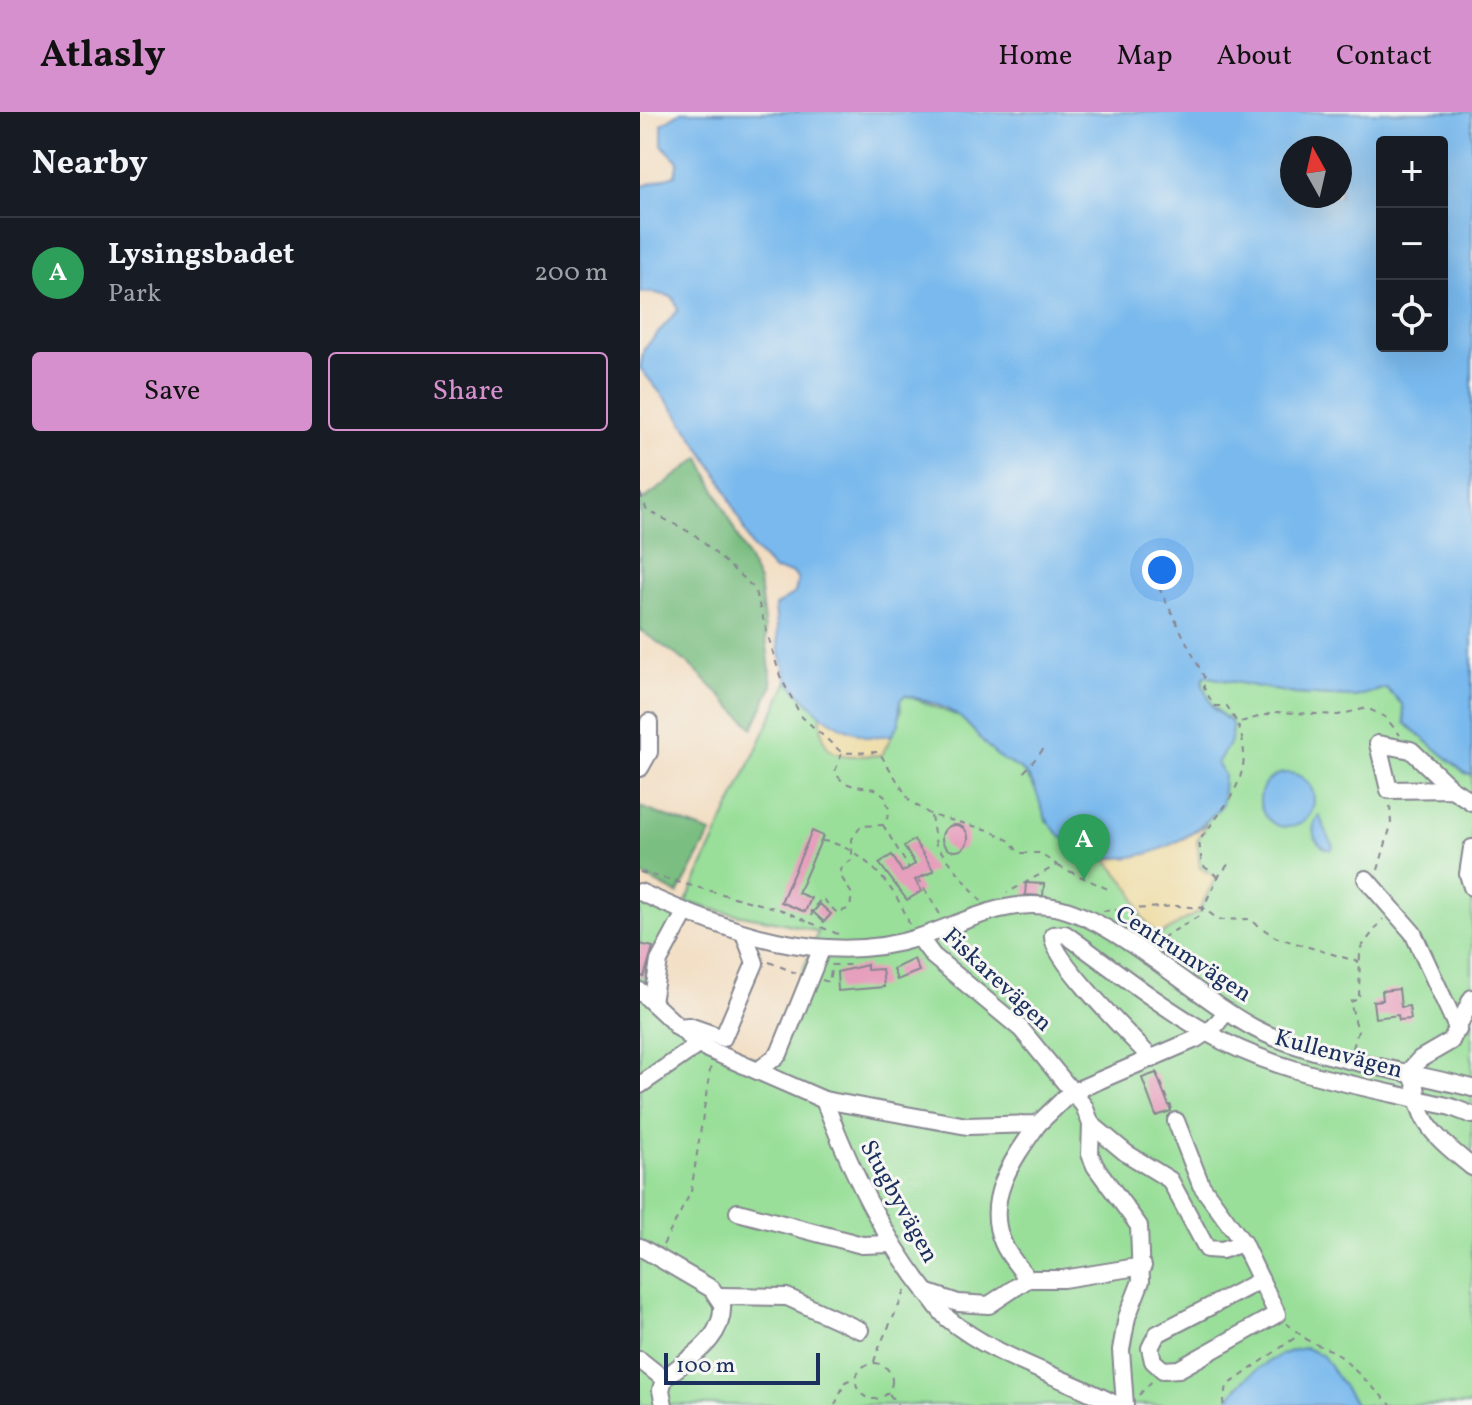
<!DOCTYPE html>
<meta charset="utf-8">
<style>
body{margin:0;font-family:Vollkorn,serif;background:#242831;color:#f1f3f6}
.controls{position:absolute;right:24px;top:24px;display:grid;overflow:hidden;border-radius:8px;box-shadow:0 8px 32px #0002}
.controls button{width:72px;height:72px;display:grid;place-items:center;padding:0;border:0;border-bottom:2px solid #363941;background:#171b24;color:#f1f3f6;font:40px sans-serif}
.compass{position:absolute;left:640px;top:24px;width:72px;height:72px;border-radius:50%;background:#171b24;box-shadow:0 8px 32px #0002;rotate:352deg}
.scale{position:absolute;left:24px;bottom:20px;width:156px;box-sizing:border-box;padding-left:8px;border:4px solid #1b2f5e;border-top:0;font-size:22px;line-height:28px;white-space:nowrap;color:#1b2f5e;-webkit-text-stroke:6px #f6f6f2;paint-order:stroke}
.you{position:absolute;left:522px;top:458px;width:28px;height:28px;margin:-20px;border:6px solid #fff;border-radius:50%;background:#1a73e8;box-shadow:0 0 0 12px #1a73e833}
.badge{display:grid;place-items:center;width:52px;height:52px;border-radius:50%;background:#d690ce;color:#fff;font-size:26px;font-weight:700}
.pin{position:absolute;translate:-50% -66px;filter:drop-shadow(0 2px 4px #0008)}
.pin::after{content:'';position:absolute;top:42px;width:28px;height:24px;background:inherit;clip-path:polygon(0 0,100% 0,50% 100%)}
.list{margin:0;padding:0;list-style:none}
h2{display:flex;justify-content:space-between;align-items:center;height:104px;margin:0;padding:0 32px;font-size:34px}
h2 small{font-size:26px;font-weight:400;color:#9ea1a6}
.list li{display:grid;grid-template-columns:52px 1fr auto;gap:24px;align-items:center;box-sizing:border-box;height:112px;padding:0 32px;border-top:2px solid #363941}
.list b{display:block;font-size:30px;white-space:nowrap}
.list p{margin:0;font-size:26px;white-space:nowrap;color:#9ea1a6}
.list em{font-size:26px;font-style:normal;color:#9ea1a6}
.actions{display:flex;gap:16px;padding:24px 32px}
.actions a{flex:1;padding:18px 0;border:2px solid #d690ce;border-radius:8px;text-align:center;font-size:28px;color:#d690ce}
.actions .main{background:#d690ce;color:#111}
.icon{flex:none;width:44px;height:44px;fill:none;stroke:currentColor;stroke-width:2;stroke-linecap:round;stroke-linejoin:round}
.map{position:relative;flex:none;width:832px;height:1293px;overflow:hidden}
header{display:flex;align-items:center;gap:48px;box-sizing:border-box;height:112px;padding:0 40px;background:#d690ce;color:#111}
header strong{font-size:38px}
nav{display:flex;gap:44px;margin-inline-start:auto;font-size:28px}
main{display:flex}
aside{flex:1;background:#171b24}
.map>svg:first-child{display:block}
</style>
<header>
<strong>Atlasly</strong>
<nav><a>Home</a><a>Map</a><a>About</a><a>Contact</a></nav>
</header>
<main>
<aside>
<h2>Nearby<small></small></h2>
<ul class="list">
<li><span class="badge" style="background:#2e9e5b">A</span><div><b>Lysingsbadet</b><p>Park</p></div><em>200 m</em></li>
</ul>
<div class="actions"><a class="main">Save</a><a>Share</a></div>
</aside>
<div class="map">
<svg width="832" height="1293" viewBox="0 0 832 1293">
<rect width="100%" height="100%" fill="#f6f6f2"/>
<filter id="ink" filterUnits="userSpaceOnUse"><feTurbulence type="fractalNoise" baseFrequency=".0125" numOctaves="2"/><feDisplacementMap in="SourceGraphic" scale="16" xChannelSelector="R" yChannelSelector="G"/><feConvolveMatrix kernelMatrix="1 2 1 2 8 2 1 2 1" color-interpolation-filters="sRGB"/></filter>
<filter id="wash" filterUnits="userSpaceOnUse"><feTurbulence type="fractalNoise" baseFrequency=".006" numOctaves="4" result="noise"/><feDisplacementMap in="SourceGraphic" scale="32" xChannelSelector="R" yChannelSelector="G"/><feGaussianBlur stdDeviation="1.8" result="paint"/><feColorMatrix in="noise" values="0 0 0 0 0 0 0 0 0 0 0 0 0 0 0 0 0 1.4 0 .05"/><feComposite in="paint" operator="in"/></filter>
<g filter="url(#wash)">
<rect width="100%" height="100%" fill="#f2ddc1"/>
<!-- green -->
<path fill="#99df99" stroke="#5a877c" stroke-width="2" d="M564 564 655 582 715 585 746 576 763 593 765 611 825 661 832 663V1293H716L701 1272 611 1265 597 1275 586 1293H0V789L36 806 9 880 52 923 118 947 130 943 178 820C134 806 89 804 46 790L148 569 160 582 261 600 260 588 265 583 320 605 360 646 384 660 402 688 406 709 577 651 592 611C578 600 558 584 564 564Z"/>
<!-- forest -->
<g fill="#7abe81" stroke="#4a7670" stroke-width="2">
<polygon points="60,346 119,470 132,574 113,616 48,551 0,518 0,386 3,388"/>
<polygon points="0,695 71,721 38,782 0,762"/>
</g>
<!-- sand -->
<g fill="#eeda9e" stroke="#84847e" stroke-width="2">
<path d="M181 603 227 625 252 623 242 643C202 644 180 651 181 603Z"/>
<path d="M567 711 557 729 560 756 576 765 558 800 518 824 502 805 491 777 466 747C503 744 538 735 567 711Z"/>
</g>
<!-- water -->
<g fill="#79b9ed" stroke="#4a74a6" stroke-width="2" fill-rule="evenodd">
<path d="M41 0H832V663L825 661 765 611 763 593 746 576 715 585 655 582 564 564 562 571 573 596 592 611 591 629 577 651 584 663 582 693C540 743 456 773 409 711 399 699 400 678 386 662 379 654 368 652 360 646 345 635 335 618 321 606 306 594 284 588 265 583L260 588 259 612 252 623 227 625 204 616 181 603 160 582 148 569 139 538 135 494 155 481 158 468 153 461 134 458 112 435 80 366 36 300 0 256 4 237 38 198 33 185 10 180 0 181V75L35 63 38 49 22 33V12ZM802 30V234H742V30ZM700 36V84H652V36Z"/>
<circle cx="647" cy="688" r="27"/>
<path d="M679 703 693 735 691 738C674 734 668 716 679 703Z"/>
<path d="M666 1236 683 1244 716 1293H586C597 1267 638 1238 666 1236Z"/>
</g>
<g id="blocks">
<!-- building -->
<g fill="#e69fbc">
<circle cx="315" cy="726" r="13"/>
<polygon points="172,719 183,724 158,781 171,786 165,800 141,790"/>
<polygon points="274,728 294,759 275,768 282,779 267,788 239,751 252,743 262,760 275,752 264,734"/>
<polygon points="386,771 404,772 403,784 385,783"/>
<polygon points="180,792 191,802 184,810 173,800"/>
<polygon points="0,832 13,835 4,865 0,864"/>
<polygon points="274,847 279,859 257,868 253,857"/>
<polygon points="227,853 227,858 242,857 244,875 198,879 197,860"/>
<polygon points="759,877 761,895 769,894 771,907 759,908 758,903 735,906 733,889 743,888 742,879"/>
<polygon points="516,961 531,999 516,1004 502,966"/>
</g>
</g>
</g>
<g filter="url(#ink)">
<use href="#blocks" fill-opacity="0" stroke="#868690" stroke-width="2"/>
<g fill="none" stroke-linecap="round" stroke-linejoin="round">
<defs>
<g id="minor">
<polyline points="0,656 9,640 9,610"/>
<polyline points="812,677 749,678 738,632 771,638 812,677 832,690"/>
<polyline points="832,736 828,762 832,775"/>
<polyline points="726,767 773,821 818,918"/>
<path d="M0 780C87 820 185 856 280 825 326 810 364 786 414 795 475 806 556 886 616 917 672 946 768 959 832 976"/>
<polyline points="279,825 293,844 381,917 444,994 451,1012 450,1042 455,1054 499,1114 501,1169 487,1205 481,1238 485,1293"/>
<polyline points="0,879 58,933 184,988 327,1014 398,1012 430,981 556,927 574,915 586,900"/>
<path d="M832 886 811 929 780 947 769 959C779 972 775 982 780 996 788 1022 813 1039 832 1055"/>
<polyline points="12,890 19,849 45,801"/>
<polyline points="37,915 49,914 83,926 115,851 104,821"/>
<path d="M512 947C493 927 409 844 413 823L425 822C471 855 517 892 566 920 639 963 730 975 811 995L832 1003"/>
<polyline points="118,959 139,942 181,838"/>
<polyline points="0,973 58,933"/>
<path d="M184 988C211 1058 242 1124 288 1182 294 1190 300 1199 307 1206 355 1246 422 1264 477 1293"/>
<polyline points="536,1009 561,1073 603,1131 637,1202 539,1257 523,1258 513,1249 510,1236 517,1222 621,1168"/>
<polyline points="451,1012 486,1041 530,1068 567,1137 582,1138 603,1131"/>
<polyline points="98,1100 222,1133 251,1132"/>
<path d="M0 1135 72 1177 82 1192C85 1228 46 1247 24 1267"/>
<path d="M388 1167C380 1156 368 1144 363 1131 343 1087 374 1046 398 1012"/>
<polyline points="286,1180 318,1191 349,1193 388,1167 423,1167 503,1154"/>
<polyline points="78,1184 147,1185 220,1218"/>
<polyline points="0,1248 24,1267 21,1278 24,1293"/>
</g>
</defs>
<!-- minor casing -->
<use href="#minor" stroke="#868690" stroke-width="20"/>
<!-- path -->
<g stroke="#868690" stroke-width="2" stroke-dasharray="6 6" stroke-linecap="butt">
<polyline points="0,381 7,398 55,423 114,476 140,564 161,604 201,640"/>
<polyline points="508,454 564,565 564,576 574,594 587,594 596,609"/>
<polyline points="384,660 407,633"/>
<polyline points="291,704 296,733 341,789"/>
<polyline points="243,713 269,756"/>
<path d="M182 729C220 732 260 779 270 815"/>
<polyline points="418,754 468,777"/>
<polyline points="738,758 751,713 750,691"/>
<polyline points="0,760 142,798 171,811"/>
<path d="M578 765 562 753 559 729C587 691 618 661 597 611L636 600 698 603 727 596 745 605 760 623"/>
<polyline points="278,766 301,804"/>
<polyline points="463,799 536,794 563,796 579,808 609,807 635,825 719,850"/>
<path d="M198 822 171 811 172 798 182 786 197 801 210 796 212 782 200 763 202 754 212 748V727L221 714 243 713 250 701 245 684 238 678C223 673 203 678 195 659L202 641 239 640 270 689 291 703 349 718 370 729 379 741H399L417 753 367 781"/>
<polyline points="512,832 559,804 578,765 591,749"/>
<polyline points="129,850 156,861"/>
<polyline points="182,868 189,870 192,853 210,853 209,849"/>
<polyline points="713,936 718,919 710,890 719,887 720,837 743,807"/>
<polyline points="516,959 532,997"/>
<polyline points="23,1133 51,1080 71,952"/>
<polyline points="646,1211 670,1230 696,1240 751,1293"/>
<path d="M234 1250C242 1223 257 1202 266 1176"/>
<circle cx="234" cy="1269" r="18"/>
<polyline points="249,1282 258,1293"/>
<polyline points="499,1283 514,1267"/>
<polyline points="195,1293 205,1270 214,1266"/>
<polyline points="583,1293 587,1274 660,1222"/>
</g>
<!-- minor -->
<use href="#minor" stroke="#fff" stroke-width="16"/>
</g>
</g>
<g text-anchor="middle" stroke-width="6" stroke-linejoin="round" paint-order="stroke">
<!-- street labels -->
<g font-size="24" fill="#1b2f5e" stroke="#f6f6f2">
<text transform="translate(544 841) rotate(33)" y="8">Centrumvägen</text>
<text transform="translate(358 867) rotate(43)" y="8">Fiskarevägen</text>
<text transform="translate(699 941) rotate(15)" y="8">Kullenvägen</text>
<text transform="translate(260 1089) rotate(61)" y="8">Stugbyvägen</text>
</g>
</g>
</svg>
<div class="controls">
<button>+</button>
<button>−</button>
<button><svg class="icon" aria-label="locate" viewBox="0 0 24 24"><circle cx="12" cy="12" r="6"/><path d="M12 2v4M12 18v4M2 12h4M18 12h4"/></svg></button>
</div>
<svg class="compass" viewBox="-18 -18 36 36"><path d="M0-13l5 13h-10z" fill="#e53935"/><path d="M0 13l5-13h-10z" fill="#9ea1a6"/></svg>
<div class="scale">100 m</div>
<div class="you"></div>
<div class="pin badge" style="left:444px;top:768px;background:#2e9e5b">A</div>
</div>
</main>
